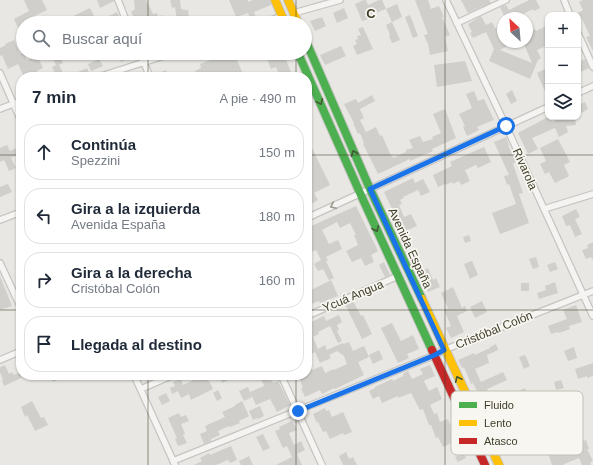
<!DOCTYPE html>
<html lang="es">
<meta charset="utf-8">
<style>
body{margin:0;font-family:Helvetica,sans-serif;background:#f6f6f7;color:#1f2937}
.controls{position:absolute;right:12px;top:12px;display:grid;overflow:hidden;border-radius:8px;box-shadow:0 1px 3px #0004}
.controls button{width:36px;height:36px;display:grid;place-items:center;padding:0;border:0;border-bottom:1px solid #e0e1e3;background:#fff;color:#1f2937;font:20px sans-serif}
.compass{position:absolute;left:497px;top:12px;width:36px;height:36px;border-radius:50%;background:#fff;box-shadow:0 1px 3px #0004;rotate:334deg}
.stop{position:absolute;width:12px;height:12px;margin:-9px;border:3px solid #1a73e8;border-radius:50%;background:#fff}
.stop.end{background:#1a73e8;border-color:#fff;box-shadow:0 1px 4px #0008}
.list{margin:0;padding:0;list-style:none}
h2{display:flex;justify-content:space-between;align-items:center;height:52px;margin:0;padding:0 16px;font-size:17px}
h2 small{font-size:13px;font-weight:400;color:#747a83}
.list li{display:grid;grid-template-columns:26px 1fr auto;gap:12px;align-items:center;box-sizing:border-box;height:56px;margin:0 8px 8px;padding:0 8px;border:1px solid #e0e1e3;border-radius:16px}
.list b{display:block;font-size:15px;white-space:nowrap}
.list p{margin:0;font-size:13px;white-space:nowrap;color:#747a83}
.list em{font-size:13px;font-style:normal;color:#747a83}
.icon{flex:none;width:22px;height:22px;fill:none;stroke:currentColor;stroke-width:2;stroke-linecap:round;stroke-linejoin:round}
.map{position:relative;flex:none;width:593px;height:465px;overflow:hidden}
.search{position:absolute;background:#fff;box-shadow:0 1px 3px #0004;left:16px;top:16px;width:296px;height:44px;display:flex;align-items:center;gap:10px;box-sizing:border-box;padding:0 14px;border-radius:22px;color:#747a83;font-size:15px}
.panel{position:absolute;background:#fff;box-shadow:0 1px 3px #0004;left:16px;top:72px;width:296px;height:308px;border-radius:16px}
.map>svg:first-child{display:block}
</style>
<div class="map">
<svg width="593" height="465" viewBox="0 0 593 465">
<rect width="100%" height="100%" fill="#e8e7e3"/>
<!-- building -->
<g fill="#d0cfcb">
<polygon points="24,0 42,0 47,10 26,20 27,23 23,23 23,25 18,28 14,19 29,11"/>
<polygon points="97,0 114,0 114,1 100,8"/>
<polygon points="134,0 146,0 153,14 157,13 158,17 162,15 165,23 141,23 139,17 135,19 131,12 135,9"/>
<polygon points="170,0 180,0 181,9 183,9 183,10 188,10 189,19 177,21 175,7 172,8"/>
<polygon points="229,0 248,0 248,2 253,0 270,0 271,5 254,12 256,18 251,20 248,13 236,17"/>
<polygon points="364,0 366,0 368,5 379,0 382,0 386,9 373,14 374,17 362,21 355,4"/>
<polygon points="415,0 428,0 431,9 439,6 444,17 442,17 450,35 445,37 448,51 430,55 428,44 424,35 428,34"/>
<polygon points="461,0 489,0 491,3 468,13"/>
<polygon points="529,0 536,0 540,8 534,11 533,9 521,15 523,18 505,18 500,7 506,5 509,10"/>
<polygon points="583,0 593,0 593,51 586,37 590,36 582,19 579,21 578,15 576,15 576,14 583,10 579,2"/>
<polygon points="397,4 402,17 392,22 386,9"/>
<polygon points="90,8 97,22 117,12 120,18 110,23 86,23 84,20 78,23 59,23"/>
<polygon points="344,8 348,18 337,23 333,13"/>
<polygon points="410,15 418,36 413,38 405,17"/>
<polygon points="481,16 486,25 492,22 495,28 503,24 503,42 516,42 500,50 532,63 523,42 527,42 527,33 535,29 536,31 548,25 548,45 537,50 541,58 538,60 530,79 489,61 494,49 486,32 473,38 470,33 472,32 468,24"/>
<polygon points="322,17 326,26 315,31 310,21"/>
<polygon points="392,22 400,40 392,43 389,36 390,35 386,25"/>
<polygon points="363,27 373,49 357,55 353,46 357,44 355,40 358,39 357,36 361,35 358,29"/>
<polygon points="14,40 20,54 23,52 27,60 37,55 43,68 37,71 39,77 24,77 18,64 8,69 2,55 0,56 0,48 6,45 5,44"/>
<polygon points="341,46 346,56 325,65 320,55"/>
<polygon points="50,53 58,53 63,63 59,65 63,73 56,76 52,67 56,65"/>
<polygon points="125,53 130,53 131,57 121,62 118,56"/>
<polygon points="223,53 234,53 243,74 236,77 220,77 218,74 212,77 198,77 195,71 201,68 200,64 213,59 212,57"/>
<polygon points="265,53 293,53 293,54 285,57 293,77 280,77 276,67 271,69"/>
<polygon points="99,59 103,66 91,71 88,64"/>
<polygon points="585,59 589,68 578,73 578,62"/>
<polygon points="465,61 472,81 437,87 434,65"/>
<polygon points="87,68 89,73 82,77 78,77 76,73"/>
<polygon points="545,69 548,76 548,98 537,73"/>
<polygon points="166,70 169,77 161,77 159,73"/>
<polygon points="512,90 517,101 511,104 506,94"/>
<polygon points="474,91 478,101 484,99 494,120 477,127 479,130 467,136 463,127 465,126 459,114 472,108 466,94"/>
<polygon points="372,95 375,101 360,109 364,118 360,120 366,132 376,127 380,136 382,135 391,156 392,155 393,158 406,152 406,150 413,148 409,140 420,136 423,142 433,139 432,137 441,133 433,114 445,109 456,138 432,149 433,151 410,161 410,159 378,174 363,144 364,143 360,133 358,134 353,123 354,123 344,104 356,99 358,103"/>
<polygon points="585,102 588,109 581,113 578,105"/>
<polygon points="548,117 550,117 552,122 562,117 575,117 576,125 566,126 568,132 559,137 555,128 532,138 538,149 528,154 518,133"/>
<polygon points="506,137 509,145 508,145 516,162 513,164 523,193 519,194 529,223 500,234 492,213 516,204 509,184 507,185 504,176 509,175 494,142"/>
<polygon points="307,138 330,185 314,193 318,200 307,206"/>
<polygon points="558,139 570,162 564,165 569,176 555,183 549,172 545,174 540,164 546,161 540,148"/>
<polygon points="7,145 10,151 21,146 21,153 11,158 16,168 9,171 4,160 0,162 0,148"/>
<polygon points="484,147 491,162 478,168 476,165 465,170 470,181 461,185 459,181 453,184 452,182 446,185 445,184 438,187 433,175 452,166 450,162"/>
<polygon points="413,178 415,183 423,179 430,192 421,196 418,190 403,197 404,198 400,200 402,204 399,205 404,217 411,214 417,226 403,232 384,192"/>
<polygon points="8,184 12,192 0,197 0,187"/>
<polygon points="356,206 378,251 371,255 374,262 365,266 361,258 352,262 346,251 358,245 354,235 356,235 350,223 340,228 337,222 322,230 329,244 338,240 342,249 326,257 328,261 326,261 334,278 329,280 323,269 318,271 314,264 321,260 316,250 307,254 307,228"/>
<polygon points="576,209 580,217 575,219 582,234 575,237 570,225 566,226 562,216"/>
<polygon points="469,235 471,241 465,243 463,237"/>
<polygon points="593,242 593,260 591,257 586,259 582,250 588,248 587,245"/>
<polygon points="536,257 539,267 533,269 529,259"/>
<polygon points="472,261 478,275 470,279 464,264"/>
<polygon points="384,262 390,275 385,277 379,265"/>
<polygon points="555,262 558,269 550,272 547,265"/>
<polygon points="428,268 433,280 436,278 440,287 428,292 419,272"/>
<polygon points="0,276 12,306 0,310"/>
<polygon points="331,280 338,296 320,303 319,301 307,306 307,292"/>
<polygon points="555,282 558,293 539,299 537,293 546,290 545,286"/>
<rect x="521" y="283" width="8" height="8"/>
<polygon points="453,287 462,308 465,306 467,311 457,316 464,332 451,338 446,328 451,326 444,310 448,308 441,293"/>
<polygon points="353,301 361,316 363,315 372,334 362,339 345,304"/>
<polygon points="482,301 487,312 475,318 470,307"/>
<polygon points="576,305 582,322 569,326 570,329 559,333 558,332 551,334 548,326 567,319 563,310"/>
<polygon points="339,315 342,322 337,325 339,330 337,331 342,341 338,343 330,326 318,332 319,334 313,337 318,349 325,345 327,350 343,343 343,344 349,342 353,351 364,346 369,357 358,362 364,375 335,389 334,388 322,394 320,390 305,397 301,388 303,388 298,375 307,375 307,359 312,370 322,366 325,373 334,369 334,370 347,364 344,356 337,351 329,355 331,358 320,363 315,352 307,356 307,324 324,316 326,321"/>
<polygon points="392,323 401,341 413,335 419,349 407,354 409,358 398,363 381,328"/>
<polygon points="496,344 498,350 487,355 489,363 475,369 481,382 503,372 507,380 487,389 493,403 525,388 529,397 523,400 528,411 520,414 517,408 493,419 490,414 484,417 480,408 483,407 480,400 481,399 473,383 471,384 464,367 462,368 458,360 474,353 475,355 490,348 490,347"/>
<polygon points="574,347 577,358 568,361 564,351"/>
<polygon points="379,350 383,359 373,364 369,355"/>
<polygon points="525,355 530,366 524,369 519,357"/>
<polygon points="593,363 593,376 587,378 587,376 578,379 575,369"/>
<polygon points="5,365 9,374 12,372 14,375 21,372 21,378 4,386 2,380 3,380 0,372 0,367"/>
<polygon points="430,365 435,376 425,380 424,381 429,391 437,387 442,399 430,405 434,414 437,413 440,422 448,419 453,432 460,428 464,437 443,447 438,437 436,438 431,425 429,425 423,409 420,410 411,393 398,398 398,396 382,403 379,396 373,399 369,391 375,388 375,387 392,379 393,381 403,376 403,374 408,371 412,379 423,374 420,369"/>
<polygon points="50,375 69,375 53,382"/>
<polygon points="148,375 162,375 150,380"/>
<polygon points="197,375 206,375 213,389 191,400 189,394 181,398 178,391 172,394 170,388 175,386 173,382 181,379 183,385 198,378"/>
<polygon points="218,375 239,375 222,383"/>
<polygon points="268,375 270,381 272,380 273,383 278,381 290,405 277,412 270,399 256,405 250,392 264,386 261,379"/>
<polygon points="561,380 564,388 556,390 554,382"/>
<polygon points="248,387 252,397 244,401 239,391"/>
<polygon points="218,390 222,398 217,401 213,393"/>
<polygon points="166,393 170,401 162,405 158,397"/>
<polygon points="32,401 41,418 44,417 48,425 35,431 27,415 25,417 21,407"/>
<polygon points="242,401 249,416 239,421 240,423 230,427 229,426 218,431 220,435 211,439 211,441 204,444 200,434 207,431 205,426 225,417 222,412 235,406 235,405"/>
<polygon points="260,406 264,416 258,419 257,418 253,420 249,411"/>
<polygon points="325,408 326,411 329,410 332,417 343,412 352,432 344,435 343,433 330,439 326,431 323,432 318,422 317,423 313,414"/>
<polygon points="179,413 181,417 186,415 189,421 181,424 185,434 183,435 187,443 178,446 175,439 177,438 168,418"/>
<polygon points="292,421 297,430 289,433 294,445 301,441 305,450 297,454 302,465 276,465 292,457 287,446 283,448 275,431 280,429 279,427"/>
<polygon points="263,434 270,448 263,451 256,437"/>
<polygon points="586,440 589,449 587,449 593,461 590,463 591,465 582,465 579,458 564,464 564,465 552,465 548,453 559,450"/>
<polygon points="231,446 237,460 230,463 228,460 216,465 194,465 202,461 200,458 209,453 210,455"/>
<polygon points="346,452 349,459 353,457 357,465 343,465 339,456"/>
<polygon points="464,453 466,458 458,462 455,457"/>
<polygon points="249,456 253,465 241,465 239,461"/>
</g>
<g fill="none" stroke-linecap="round" stroke-linejoin="round">
<defs>
<g id="street">
<polyline points="118,0 127,23"/>
<polyline points="446,0 506,126 593,316"/>
<polyline points="564,0 570,15"/>
<polyline points="294,13 340,0"/>
<polyline points="263,23 282,16"/>
<polyline points="457,23 506,0"/>
<polyline points="578,33 593,67"/>
<polyline points="140,53 150,77"/>
<polyline points="0,73 21,121"/>
<polyline points="98,77 173,53"/>
<polyline points="578,93 593,86"/>
<polyline points="0,109 21,101"/>
<polyline points="544,209 593,194"/>
<polyline points="307,218 548,107"/>
<polyline points="0,220 21,212"/>
<polyline points="0,263 21,308"/>
<polyline points="307,316 398,276"/>
<polyline points="0,360 21,351"/>
<polyline points="134,375 175,465"/>
<polyline points="281,375 322,465"/>
<polyline points="141,389 173,375"/>
<polyline points="173,461 435,355 444,350 593,291"/>
</g>
<g id="fast">
<polyline points="305,39 370,189 422,299"/>
<polyline points="298,53 360,193 432,350"/>
</g>
<g id="slow">
<polyline points="275,0 285,23"/>
<polyline points="288,0 298,23"/>
<polyline points="422,299 499,465"/>
</g>
<polyline id="jam" points="432,350 485,465"/>
</defs>
<!-- street casing -->
<use href="#street" stroke="#c6c5c1" stroke-width="8"/>
<!-- fast casing -->
<use href="#fast" stroke="#c6c5c1" stroke-width="10"/>
<!-- slow casing -->
<use href="#slow" stroke="#c6c5c1" stroke-width="10"/>
<!-- jam casing -->
<use href="#jam" stroke="#c6c5c1" stroke-width="10"/>
<!-- street -->
<use href="#street" stroke="#f5f4f2" stroke-width="5.5"/>
<!-- fast -->
<use href="#fast" stroke="#4caf50" stroke-width="8"/>
<!-- slow -->
<use href="#slow" stroke="#ffc107" stroke-width="8"/>
<!-- jam -->
<use href="#jam" stroke="#c62828" stroke-width="8"/>
</g>
<!-- one-way arrows -->
<defs><path id="oneway-chevron" d="M-2-3.5L2.5 0L-2 3.5" fill="none" stroke-width="1.6" stroke-linecap="round" stroke-linejoin="round"/></defs>
<g stroke="#445a34">
<use href="#oneway-chevron" transform="translate(320 102) rotate(66)"/>
<use href="#oneway-chevron" transform="translate(354 153) rotate(-113)"/>
<use href="#oneway-chevron" transform="translate(376 229) rotate(65)"/>
<use href="#oneway-chevron" transform="translate(458 379) rotate(-115)"/>
</g>
<use stroke="#9b998e" href="#oneway-chevron" transform="translate(333 206) rotate(155)"/>
<g fill="none" stroke-linecap="round" stroke-linejoin="round">
<!-- route -->
<polyline stroke="#1a73e8" stroke-width="5" points="298,411 435,355 444,350 370,189 506,126"/>
</g>
<!-- grid -->
<path fill="none" stroke="#413e2a" stroke-width="1" stroke-opacity="0.55" d="M148 0V23M296 0V23M445 0V465M148 53V77M296 53V77M0 155H21M307 155H593M0 310H21M307 310H593M148 375V465M296 375V465"/>
<g text-anchor="middle" stroke-width="3.5" stroke-linejoin="round" paint-order="stroke">
<!-- street labels -->
<g font-size="12" fill="#413e2a" stroke="#f7f6f1">
<text transform="translate(525 169) rotate(66)" y="4">Rivarola</text>
<text transform="translate(410 248) rotate(65)" y="4">Avenida España</text>
<text transform="translate(353 296) rotate(-23)" y="4">Ycuá Angua</text>
<text transform="translate(494 330) rotate(-22)" y="4">Cristóbal Colón</text>
</g>
</g>
<!-- legend -->
<rect x="451" y="391" width="132" height="64" rx="6" fill="#f7f6f1" stroke="#c0bfb5" stroke-width="1"/>
<rect x="459" y="402" width="18" height="6" fill="#4caf50"/>
<rect x="459" y="420" width="18" height="6" fill="#ffc107"/>
<rect x="459" y="438" width="18" height="6" fill="#c62828"/>
<g font-size="11" fill="#413e2a">
<text x="484" y="409">Fluido</text>
<text x="484" y="427">Lento</text>
<text x="484" y="445">Atasco</text>
</g>
<g font-size="13" text-anchor="middle" font-weight="bold" fill="#413e2a" stroke="#f7f6f1" stroke-width="3.5" stroke-linejoin="round" paint-order="stroke">
<text x="371" y="18">C</text>
</g>
</svg>
<div class="controls">
<button>+</button>
<button>−</button>
<button><svg class="icon" aria-label="layers" viewBox="0 0 24 24"><path d="M12 4l9 5-9 5-9-5zM3 14l9 5 9-5"/></svg></button>
</div>
<svg class="compass" viewBox="-18 -18 36 36"><path d="M0-13l5 13h-10z" fill="#e53935"/><path d="M0 13l5-13h-10z" fill="#747a83"/></svg>
<div class="stop" style="left:506px;top:126px"></div>
<div class="stop end" style="left:298px;top:411px"></div>
<div class="search"><svg class="icon" aria-label="search" viewBox="0 0 24 24"><circle cx="10" cy="10" r="6"/><path d="M15 15l6 6"/></svg>Buscar aquí</div>
<section class="panel">
<h2>7 min<small>A pie · 490 m</small></h2>
<ul class="list">
<li><svg class="icon" aria-label="ahead" viewBox="0 0 24 24"><path d="M12 20V5M6 11l6-6 6 6"/></svg><div><b>Continúa</b><p>Spezzini</p></div><em>150 m</em></li>
<li><svg class="icon" aria-label="left" viewBox="0 0 24 24"><path d="M17 20v-9H6M10 6l-5 5 5 5"/></svg><div><b>Gira a la izquierda</b><p>Avenida España</p></div><em>180 m</em></li>
<li><svg class="icon" aria-label="right" viewBox="0 0 24 24"><path d="M7 20v-9h11M14 6l5 5-5 5"/></svg><div><b>Gira a la derecha</b><p>Cristóbal Colón</p></div><em>160 m</em></li>
<li><svg class="icon" aria-label="arrive" viewBox="0 0 24 24"><path d="M6 21V4h12l-3 4 3 4H6"/></svg><div><b>Llegada al destino</b></div></li>
</ul>
</section>
</div>
